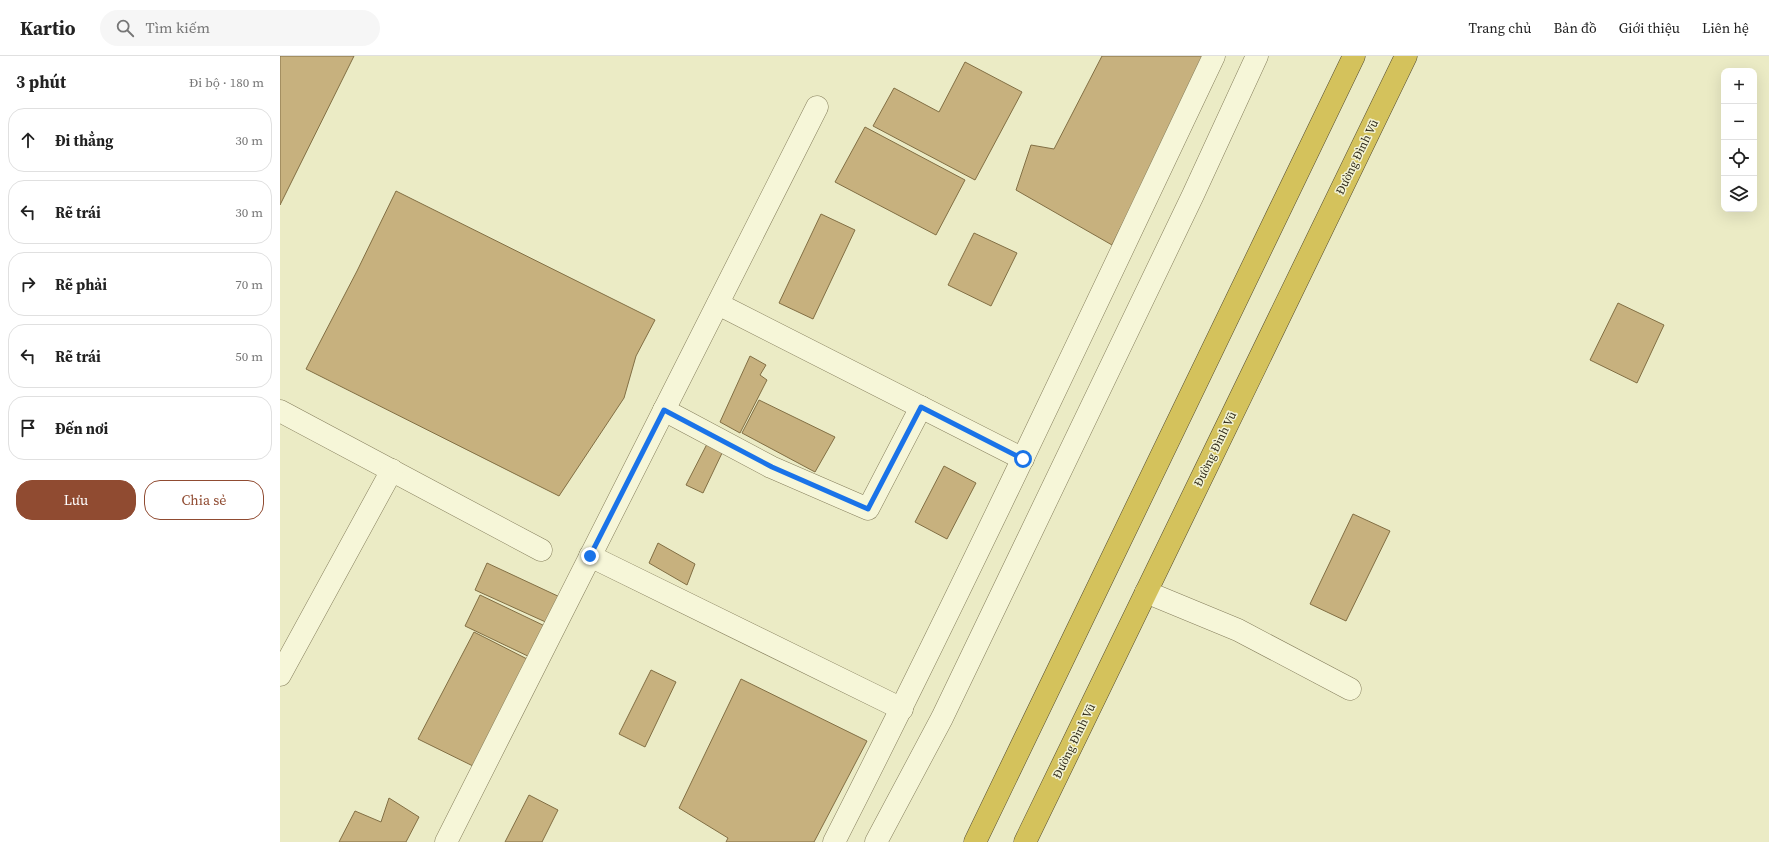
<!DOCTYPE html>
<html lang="vi">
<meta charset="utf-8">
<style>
body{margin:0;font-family:"Source Serif 4",serif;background:#f6f6f6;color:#222}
.controls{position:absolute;right:12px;top:12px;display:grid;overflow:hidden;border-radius:8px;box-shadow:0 4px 16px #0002}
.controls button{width:36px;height:36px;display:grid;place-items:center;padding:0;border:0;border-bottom:1px solid #e0e0e0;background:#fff;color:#222;font:20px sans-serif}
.stop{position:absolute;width:12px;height:12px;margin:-9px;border:3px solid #1a73e8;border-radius:50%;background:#fff}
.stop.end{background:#1a73e8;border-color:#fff;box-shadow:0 1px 4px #0008}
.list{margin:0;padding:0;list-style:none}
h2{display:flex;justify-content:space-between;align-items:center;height:52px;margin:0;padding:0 16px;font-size:17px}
h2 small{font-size:13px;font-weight:400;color:#767676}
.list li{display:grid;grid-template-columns:26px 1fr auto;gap:12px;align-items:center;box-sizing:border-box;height:64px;margin:0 8px 8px;padding:0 8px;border:1px solid #e0e0e0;border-radius:16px}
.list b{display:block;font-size:15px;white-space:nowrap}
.list em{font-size:13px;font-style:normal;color:#767676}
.actions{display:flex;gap:8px;padding:12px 16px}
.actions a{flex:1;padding:9px 0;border:1px solid #904b31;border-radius:16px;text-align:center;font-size:14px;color:#904b31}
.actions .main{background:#904b31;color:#fff}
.icon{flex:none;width:22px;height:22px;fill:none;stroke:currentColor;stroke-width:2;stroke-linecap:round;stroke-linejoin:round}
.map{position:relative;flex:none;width:1489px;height:786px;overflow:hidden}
header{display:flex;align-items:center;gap:24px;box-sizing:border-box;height:56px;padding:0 20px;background:#fff;border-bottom:1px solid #e0e0e0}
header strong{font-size:19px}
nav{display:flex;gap:22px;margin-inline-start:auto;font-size:14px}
.search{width:280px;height:36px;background:#f6f6f6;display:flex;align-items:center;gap:10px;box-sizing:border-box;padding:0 14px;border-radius:22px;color:#767676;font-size:15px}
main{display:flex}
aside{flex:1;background:#fff}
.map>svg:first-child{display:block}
</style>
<header>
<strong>Kartio</strong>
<div class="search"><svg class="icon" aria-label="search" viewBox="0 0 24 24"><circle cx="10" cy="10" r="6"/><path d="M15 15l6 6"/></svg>Tìm kiếm</div>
<nav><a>Trang chủ</a><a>Bản đồ</a><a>Giới thiệu</a><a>Liên hệ</a></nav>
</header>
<main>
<aside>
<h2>3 phút<small>Đi bộ · 180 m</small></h2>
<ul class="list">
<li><svg class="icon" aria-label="ahead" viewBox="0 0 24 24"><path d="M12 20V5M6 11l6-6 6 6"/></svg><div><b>Đi thẳng</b></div><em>30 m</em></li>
<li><svg class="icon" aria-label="left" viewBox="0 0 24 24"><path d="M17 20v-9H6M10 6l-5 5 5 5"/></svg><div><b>Rẽ trái</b></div><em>30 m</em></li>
<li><svg class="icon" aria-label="right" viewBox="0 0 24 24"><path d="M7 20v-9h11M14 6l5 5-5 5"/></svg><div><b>Rẽ phải</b></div><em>70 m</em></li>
<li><svg class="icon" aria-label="left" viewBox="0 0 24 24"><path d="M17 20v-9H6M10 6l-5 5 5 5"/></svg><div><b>Rẽ trái</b></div><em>50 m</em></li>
<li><svg class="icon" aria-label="arrive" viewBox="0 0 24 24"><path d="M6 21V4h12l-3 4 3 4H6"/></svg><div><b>Đến nơi</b></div></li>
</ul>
<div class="actions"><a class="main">Lưu</a><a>Chia sẻ</a></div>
</aside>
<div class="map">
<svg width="1489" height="786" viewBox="0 0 1489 786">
<rect width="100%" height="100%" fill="#ebebc5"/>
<!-- building -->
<g fill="#c7b17e" stroke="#826f44">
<polygon points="0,0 74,0 0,149"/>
<polygon points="822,0 926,0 832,189 736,134 751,89 774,93"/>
<polygon points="685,6 742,36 695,124 593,70 614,32 659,56"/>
<polygon points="585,71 685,124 656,179 555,126"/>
<polygon points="116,135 375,264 356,300 344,342 279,440 26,313 77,215"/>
<polygon points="541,158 575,174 533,263 499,247"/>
<polygon points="694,177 737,197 711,250 668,229"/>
<polygon points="1338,247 1384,269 1357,327 1310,304"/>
<polygon points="470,300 486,309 480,319 487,324 460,377 440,366"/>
<polygon points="479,344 555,381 535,416 462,377"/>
<polygon points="427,388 443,395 423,437 406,429"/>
<polygon points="664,410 696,427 667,483 635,466"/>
<polygon points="1073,458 1110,475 1066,565 1030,548"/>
<polygon points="378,487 415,508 407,529 369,507"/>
<polygon points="207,507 282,542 270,568 195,534"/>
<polygon points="200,539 269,572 254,603 185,570"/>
<polygon points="194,576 251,605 197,712 138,683"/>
<polygon points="371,614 396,626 365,691 339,678"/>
<polygon points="461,623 587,685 534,786 446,786 448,782 399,752"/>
<polygon points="249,739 278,754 262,786 225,786"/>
<polygon points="109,742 139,761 126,786 59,786 75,755 101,766"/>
</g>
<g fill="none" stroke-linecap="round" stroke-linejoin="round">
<defs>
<g id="minor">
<polyline points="438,248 743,403"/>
<polyline points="384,354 491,411 588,453 641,351"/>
<polyline points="0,355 261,494"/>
<polyline points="310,500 622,653"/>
<polyline points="866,536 958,574 1070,633"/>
<polyline points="0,619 112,414"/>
<polyline points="166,786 537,51"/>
<path d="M554 786C686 527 809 263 934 0"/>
<polyline points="596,786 662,662 913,139 977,0"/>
</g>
<g id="highway">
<polyline points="695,786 1074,0"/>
<polyline points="745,786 1126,0"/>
</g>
</defs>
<!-- minor casing -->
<use href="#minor" stroke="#857e5c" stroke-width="23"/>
<!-- highway casing -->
<use href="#highway" stroke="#534b30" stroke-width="23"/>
<!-- minor -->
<use href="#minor" stroke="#f6f6d8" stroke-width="22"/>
<!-- highway -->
<use href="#highway" stroke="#d4c25c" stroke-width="22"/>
</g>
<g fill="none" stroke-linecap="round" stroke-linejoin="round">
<!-- route -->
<polyline stroke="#1a73e8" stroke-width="5" points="310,500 384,354 492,411 588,453 641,351 743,403"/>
</g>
<g text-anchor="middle" stroke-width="3" stroke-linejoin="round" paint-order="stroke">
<!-- street labels -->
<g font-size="12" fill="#36311f" stroke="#f3f3d4">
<text transform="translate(1077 101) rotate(-64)" y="4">Đường Đình Vũ</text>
<text transform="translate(935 393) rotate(-64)" y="4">Đường Đình Vũ</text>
<text transform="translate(794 685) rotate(-64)" y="4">Đường Đình Vũ</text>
</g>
</g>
</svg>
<div class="controls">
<button>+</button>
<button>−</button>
<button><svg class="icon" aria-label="locate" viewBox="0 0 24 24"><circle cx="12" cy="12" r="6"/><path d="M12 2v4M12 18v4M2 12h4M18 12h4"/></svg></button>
<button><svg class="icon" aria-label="layers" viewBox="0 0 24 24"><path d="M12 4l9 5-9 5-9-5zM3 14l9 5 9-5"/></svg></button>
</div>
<div class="stop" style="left:743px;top:403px"></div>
<div class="stop end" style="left:310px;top:500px"></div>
</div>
</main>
